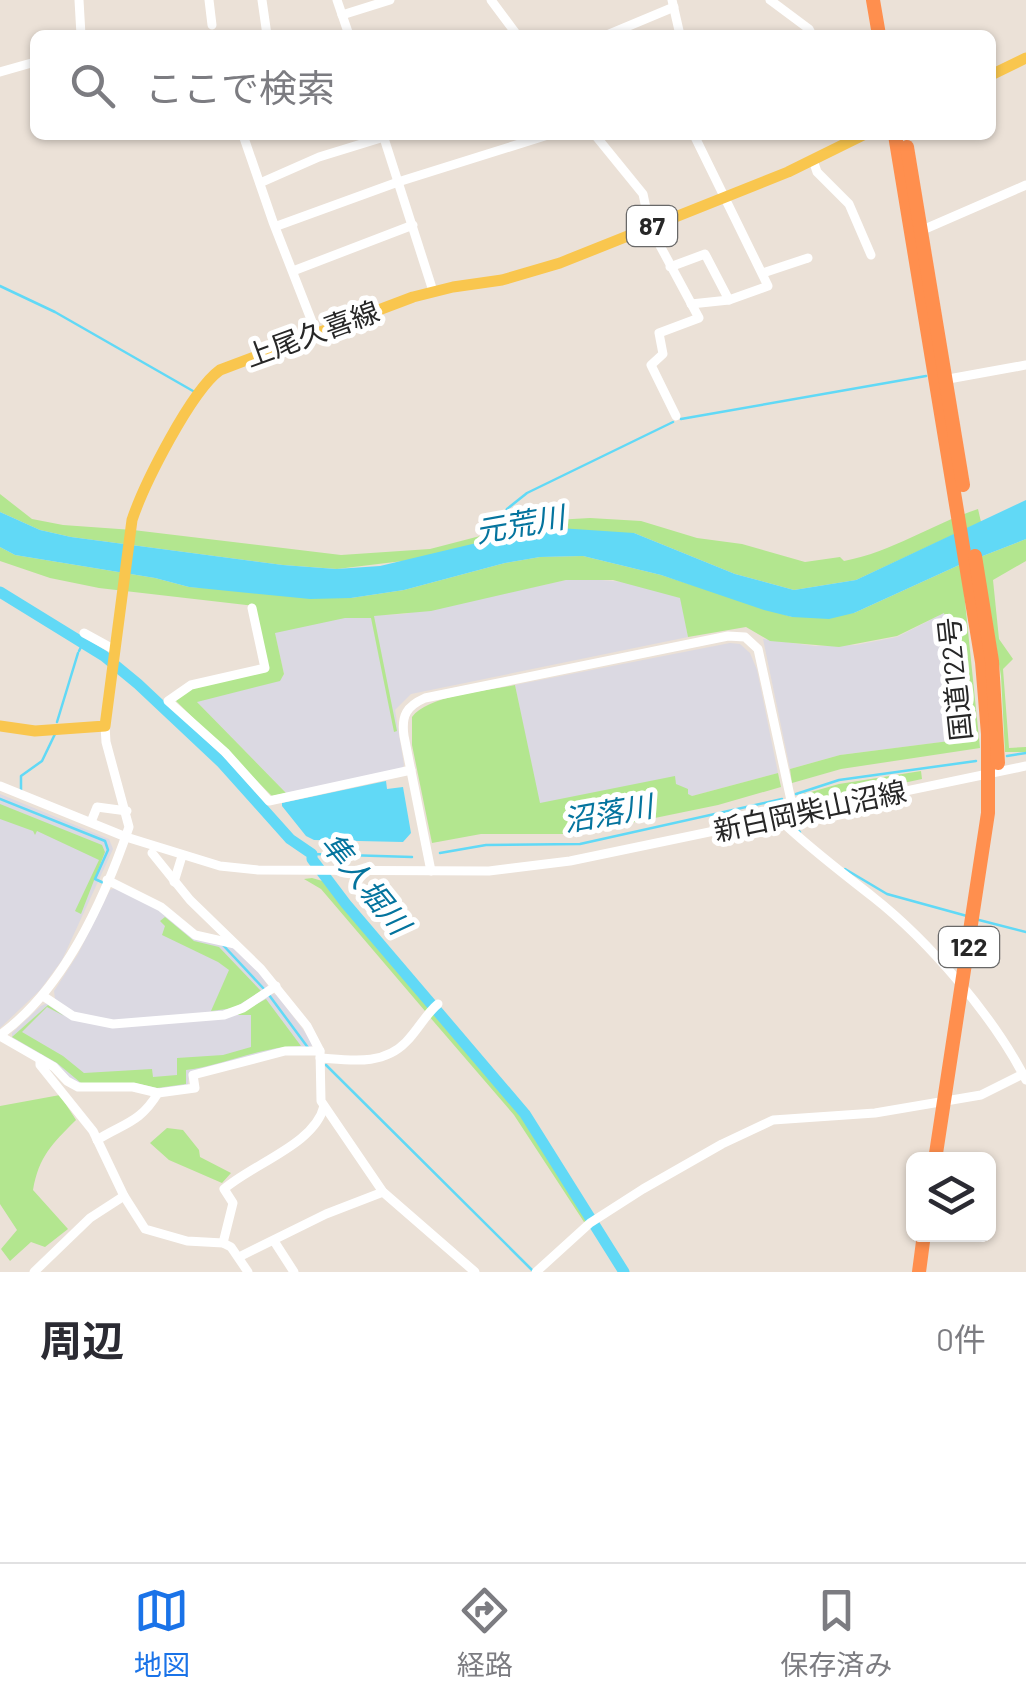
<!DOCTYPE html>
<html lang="ja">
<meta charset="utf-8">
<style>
body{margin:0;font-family:Barlow,"Noto Sans JP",sans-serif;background:#f7f7f7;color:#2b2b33}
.controls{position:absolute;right:30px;bottom:30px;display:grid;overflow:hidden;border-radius:15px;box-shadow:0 2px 8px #0004}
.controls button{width:90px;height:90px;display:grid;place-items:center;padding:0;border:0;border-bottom:2px solid #e1e1e2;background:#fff;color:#2b2b33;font:50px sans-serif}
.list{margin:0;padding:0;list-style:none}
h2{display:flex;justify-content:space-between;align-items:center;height:130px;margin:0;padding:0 40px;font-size:42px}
h2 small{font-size:32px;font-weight:400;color:#7c7c81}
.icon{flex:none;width:55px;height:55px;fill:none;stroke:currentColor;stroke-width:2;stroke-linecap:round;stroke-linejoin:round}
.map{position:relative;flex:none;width:1026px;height:1272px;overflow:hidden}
.search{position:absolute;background:#fff;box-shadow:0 2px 8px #0004;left:30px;right:30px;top:30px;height:110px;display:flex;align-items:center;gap:25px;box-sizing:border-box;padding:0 35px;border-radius:15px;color:#7c7c81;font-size:38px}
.sheet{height:290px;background:#fff}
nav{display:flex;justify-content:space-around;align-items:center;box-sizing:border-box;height:140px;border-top:2px solid #e1e1e2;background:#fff;font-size:28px;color:#7c7c81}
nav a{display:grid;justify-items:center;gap:5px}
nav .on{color:#1a73e8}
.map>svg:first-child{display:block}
</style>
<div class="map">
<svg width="1026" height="1272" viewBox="0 0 1026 1272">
<rect width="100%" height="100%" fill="#ebe1d7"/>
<!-- industrial -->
<g fill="#dbd9e2">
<polygon points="590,579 634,583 681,598 688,637 411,694 395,710 404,765 402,769 286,793 196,701 280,680 284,674 269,607 358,616 404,614 566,580"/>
<polygon points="944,613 964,715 965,739 840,755 790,769 763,639 815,646 856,645 897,637"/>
<polygon points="730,643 740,644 750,653 757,670 778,773 692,796 542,819 515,685"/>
<polygon points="0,794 109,839 113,849 62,960 40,990 0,1028"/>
<polygon points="117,887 160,909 195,938 233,946 262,976 272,994 277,995 313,1043 310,1049 189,1073 188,1086 156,1091 76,1083 12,1038 12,1033 41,1006 55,999 54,991 78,954 110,890"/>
</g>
<!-- green -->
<g fill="#b3e68f">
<path d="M0 494 32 519 63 525 133 530 341 555 430 549 538 521 590 518 641 521 697 538 742 544 805 562 840 557 844 561C892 552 932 524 978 509L981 522 856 580 794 590 735 574 634 533 337 569 283 565 71 537 40 530 0 512Z"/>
<polygon points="1026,539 1026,561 993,580 999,639 1013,659 1003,669 1009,748 1026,747 1026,752 1005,752 1001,676 984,573 963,582 980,748 841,769 792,783 790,769 840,755 965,739 964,715 944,613 897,636 839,647 770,641 746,627 688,637 680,598 613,580 566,580 431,611 374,616 397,731 394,732 371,618 345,618 275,633 284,674 280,681 197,702 286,793 272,796 174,699 190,688 268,670 255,606 99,588 50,578 0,561 0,547 15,555 155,578 189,587 351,598 404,590 505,563 540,557 583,556 661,575 792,617 854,613 957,566"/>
<path d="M515 685 540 803 675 776 676 784 688 789V794L692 796 778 773 781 787 718 805 577 834H481L432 843 412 745V717C428 695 488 691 515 685Z"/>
<polygon points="921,771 922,779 805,804 797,796 839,784"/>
<polygon points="0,804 102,845 105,852 81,914 75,911 99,860 37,831 35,835 33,831 0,819"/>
<polygon points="312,878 326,882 430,1006 425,1011 321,889 304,879"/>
<polygon points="165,917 194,941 219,947 261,991 234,1008 211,1011 229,970 218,962 162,935 165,926 160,921"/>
<path d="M266 999 301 1046C262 1046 225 1065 186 1070V1084L157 1088 135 1083H81L57 1063 12 1037 48 1005 64 1016 47 1007 22 1032 63 1056 84 1073 152 1069 153 1077 177 1075V1058L223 1055 251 1047V1015H237Z"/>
<polygon points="434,1011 541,1141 589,1220 584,1222 514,1115 428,1015"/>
<path d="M60 1095 76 1120C52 1144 39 1156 33 1190L68 1229 45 1247 31 1242 10 1261 1 1249 17 1230 0 1204V1106Z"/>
<polygon points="167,1128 183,1130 199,1150 200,1157 231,1173 222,1183 169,1160 150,1143"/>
</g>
<!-- water -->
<g fill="#61d9f6">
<polygon points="1026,500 1026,539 957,566 854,613 829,619 792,617 764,610 661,575 583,556 540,557 505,563 404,590 351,598 310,599 189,587 155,578 15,555 0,547 0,512 40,530 71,537 283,565 336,569 380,566 544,527 634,533 735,574 794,590 856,580"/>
<polygon points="386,781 387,789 403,787 411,833 403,842 314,840 306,836 282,806 282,803"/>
</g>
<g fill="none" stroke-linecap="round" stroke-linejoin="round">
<!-- stream -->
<g stroke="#61d9f6" stroke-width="2.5">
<polyline points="0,286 55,312 193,391"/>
<polyline points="681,419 926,376"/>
<polyline points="502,520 507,509 527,493 673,422"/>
<polyline points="79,651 83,643"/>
<polyline points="57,722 78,653"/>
<polyline points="1007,756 1026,753"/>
<polyline points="21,792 21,776 42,761 55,734"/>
<polyline points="796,794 839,780 976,761"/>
<polyline points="0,799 105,841 108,850 95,879 106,884"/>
<polyline points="773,802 784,814"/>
<polyline points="789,820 800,832"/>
<polyline points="440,853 486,845 580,844 782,799"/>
<polyline points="312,854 412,857"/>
<polyline points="845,869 887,894 967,916"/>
<polyline points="979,920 1026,932"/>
<polyline points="222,944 264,989"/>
<polyline points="269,995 309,1049"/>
<polyline points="326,1065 533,1271"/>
</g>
<!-- river -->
<polyline stroke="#61d9f6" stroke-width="11" points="0,592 104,656 138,684 222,763 290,839 312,854 312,859 346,904 525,1114 624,1272"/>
<!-- minor -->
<g stroke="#fff" stroke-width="9">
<polyline points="79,0 81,35"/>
<polyline points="209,0 212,25"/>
<polyline points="262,0 267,35"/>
<polyline points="337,0 349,35"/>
<polyline points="491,0 517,35"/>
<polyline points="672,0 680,35"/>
<polyline points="770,0 809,29 812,35"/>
<polyline points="342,15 390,0"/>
<polyline points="607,35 674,7"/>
<polyline points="0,72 35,62"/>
<polyline points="243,135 273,222 316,332"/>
<polyline points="383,135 433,291"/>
<polyline points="595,135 643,194 650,227 699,318 659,333 663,354 651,365 676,416"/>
<polyline points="813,160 817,172 849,204 871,255"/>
<polyline points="260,183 319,157 384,137"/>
<polyline points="277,226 398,182 548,135"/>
<polyline points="918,232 1026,185"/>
<polyline points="670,267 705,254 729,300 768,286 694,135"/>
<polyline points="293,271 413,225"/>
<polyline points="763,273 808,258"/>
<polyline points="691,304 729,300"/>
<polyline points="943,380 1026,365"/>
<polyline points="252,608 265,668 191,685 168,701 225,752 269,801 411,770"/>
<polyline points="84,633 115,650"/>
<polyline points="0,786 126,837 220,866 258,870 489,871 570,861 1026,766"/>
<path d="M778 818C808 847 840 871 873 897 929 941 994 1017 1026 1080"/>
<polyline points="91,822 97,807 127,811"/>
<polyline points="152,853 190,900 261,969 307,1026 320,1051 321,1101 383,1192 475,1272"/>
<path d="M431 871 404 736C401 715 407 706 425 698L728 636 745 637 758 649 794 814"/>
<polyline points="107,880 161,907 195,935 235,944"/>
<polyline points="174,882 182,856"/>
<polyline points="43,996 73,1016 113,1024 224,1015 243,1008 276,986"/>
<path d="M0 1035C64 989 104 900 129 827L106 742 105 726"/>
<polyline points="0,1036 54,1067 67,1081 78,1087 133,1087 158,1093 195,1088 193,1075 285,1051 320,1051"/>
<path d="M320 1058C350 1060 383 1066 406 1042 418 1030 425 1015 438 1004"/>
<polyline points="40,1059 40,1065 93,1131 124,1196 145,1229 187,1241 223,1243 231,1247 248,1272"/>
<path d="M97 1140C124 1123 140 1123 158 1093"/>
<polyline points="274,1241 294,1272"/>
<path d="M223 1243 233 1203 224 1189C254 1163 315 1144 324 1106"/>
<polyline points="239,1257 326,1214 383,1192"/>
<polyline points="34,1272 90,1218 124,1196"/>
<polyline points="536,1272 590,1223 643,1189 722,1144 773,1120 875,1113 981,1095 1023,1074"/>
</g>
<!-- major -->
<g stroke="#f9c64e" stroke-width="11">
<polyline points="991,75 1026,58"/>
<path d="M0 726 35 731 105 726 132 520C144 484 191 391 220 370L413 297 453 287 502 280 560 263 788 172 863 135"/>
</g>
<!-- highway -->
<g stroke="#ff8f4e" stroke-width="14">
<polyline points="873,0 879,35"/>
<polyline points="895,135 982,662 988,734 988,813 935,1160"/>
<polyline points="907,147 963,485"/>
<polyline points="975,556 992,661 998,763"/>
<polyline points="919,1272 924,1234"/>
</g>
</g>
<g text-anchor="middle" stroke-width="10" stroke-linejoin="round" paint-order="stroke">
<!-- shield labels -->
<g fill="#fff" stroke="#686868" stroke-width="2.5">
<rect x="627" y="206" width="50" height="40" rx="8"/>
<rect x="939" y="927" width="60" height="40" rx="8"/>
</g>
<g font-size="25" font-weight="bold" fill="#272727">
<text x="652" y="235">87</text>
<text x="969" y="956">122</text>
</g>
<!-- street labels -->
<g font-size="28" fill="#272727" stroke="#fff">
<text transform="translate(312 334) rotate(-20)" y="10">上尾久喜線</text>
<text transform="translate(955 679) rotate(-96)" y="10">国道122号</text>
<text transform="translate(810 811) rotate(-12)" y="10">新白岡柴山沼線</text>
</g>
<!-- water labels -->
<g font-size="30" font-style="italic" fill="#04749e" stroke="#fff">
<text transform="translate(520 525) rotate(-10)" y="10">元荒川</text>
<text transform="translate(608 814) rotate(-10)" y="10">沼落川</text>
<text transform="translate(365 884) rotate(51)" y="10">隼人堀川</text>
</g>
</g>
</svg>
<div class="controls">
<button><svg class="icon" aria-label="layers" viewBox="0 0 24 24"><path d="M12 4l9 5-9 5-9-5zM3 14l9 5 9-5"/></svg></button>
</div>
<div class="search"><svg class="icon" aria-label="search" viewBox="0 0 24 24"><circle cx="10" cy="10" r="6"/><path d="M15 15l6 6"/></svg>ここで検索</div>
</div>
<section class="sheet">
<h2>周辺<small>0件</small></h2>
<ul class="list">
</ul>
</section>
<nav>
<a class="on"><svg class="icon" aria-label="map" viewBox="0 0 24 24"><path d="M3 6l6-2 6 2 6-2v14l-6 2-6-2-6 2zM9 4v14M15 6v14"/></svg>地図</a>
<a><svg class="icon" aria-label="directions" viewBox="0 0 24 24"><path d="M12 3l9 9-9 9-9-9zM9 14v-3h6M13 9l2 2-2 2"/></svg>経路</a>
<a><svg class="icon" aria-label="saved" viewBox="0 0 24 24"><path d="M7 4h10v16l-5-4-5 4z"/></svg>保存済み</a>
</nav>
